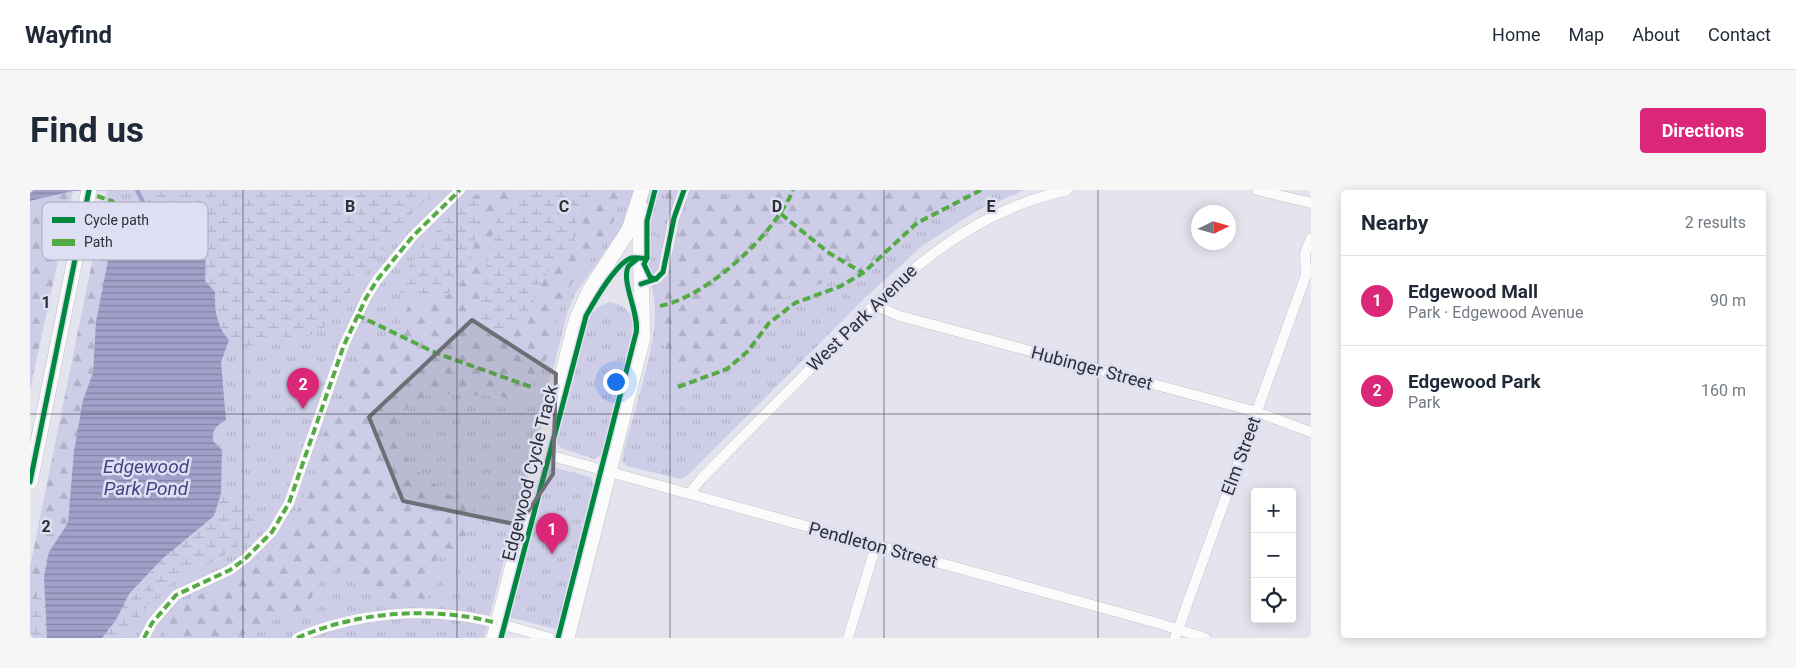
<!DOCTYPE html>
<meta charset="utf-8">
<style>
body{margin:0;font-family:Roboto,sans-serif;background:#f6f6f7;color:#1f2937}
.controls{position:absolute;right:15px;bottom:15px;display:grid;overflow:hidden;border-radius:5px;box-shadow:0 2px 12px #0003}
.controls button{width:45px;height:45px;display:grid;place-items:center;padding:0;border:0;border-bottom:1px solid #e0e1e3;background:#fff;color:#1f2937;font:25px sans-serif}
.compass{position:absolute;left:1161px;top:15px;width:45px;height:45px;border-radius:50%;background:#fff;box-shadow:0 2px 12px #0003;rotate:85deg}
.you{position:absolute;left:585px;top:191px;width:18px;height:18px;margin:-12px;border:4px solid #fff;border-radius:50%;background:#1a73e8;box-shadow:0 0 0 8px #1a73e833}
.badge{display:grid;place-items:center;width:32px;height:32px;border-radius:50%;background:#db2777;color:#fff;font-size:16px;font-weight:700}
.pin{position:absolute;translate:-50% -41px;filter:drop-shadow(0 1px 2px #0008)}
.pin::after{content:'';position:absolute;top:26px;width:18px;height:15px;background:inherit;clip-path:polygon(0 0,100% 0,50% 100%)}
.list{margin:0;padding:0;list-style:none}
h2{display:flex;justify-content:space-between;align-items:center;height:65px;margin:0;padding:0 20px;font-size:21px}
h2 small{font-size:16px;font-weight:400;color:#747a83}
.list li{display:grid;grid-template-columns:32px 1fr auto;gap:15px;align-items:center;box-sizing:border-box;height:90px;padding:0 20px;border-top:1px solid #e0e1e3}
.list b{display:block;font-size:19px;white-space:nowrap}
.list p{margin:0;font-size:16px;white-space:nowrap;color:#747a83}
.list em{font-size:16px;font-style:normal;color:#747a83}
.icon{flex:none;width:28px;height:28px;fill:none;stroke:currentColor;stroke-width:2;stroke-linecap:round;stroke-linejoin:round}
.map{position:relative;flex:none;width:1281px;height:448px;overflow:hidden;border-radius:5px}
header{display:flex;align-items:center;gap:30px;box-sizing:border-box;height:70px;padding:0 25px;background:#fff;border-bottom:1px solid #e0e1e3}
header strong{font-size:24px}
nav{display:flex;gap:28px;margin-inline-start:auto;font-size:18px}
.intro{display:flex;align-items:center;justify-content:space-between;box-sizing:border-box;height:120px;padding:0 30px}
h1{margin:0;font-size:35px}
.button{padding:12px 22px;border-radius:5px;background:#db2777;color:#fff;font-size:18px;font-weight:700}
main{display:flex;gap:30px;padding:0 30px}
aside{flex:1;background:#fff;border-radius:5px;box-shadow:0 2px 12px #0003}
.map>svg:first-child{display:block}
</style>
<header>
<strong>Wayfind</strong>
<nav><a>Home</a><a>Map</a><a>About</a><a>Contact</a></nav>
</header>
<div class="intro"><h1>Find us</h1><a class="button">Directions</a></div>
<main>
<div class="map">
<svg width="1281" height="448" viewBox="0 0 1281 448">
<defs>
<pattern id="grass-tufts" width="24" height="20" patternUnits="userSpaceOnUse" patternTransform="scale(1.25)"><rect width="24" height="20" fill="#cdcde7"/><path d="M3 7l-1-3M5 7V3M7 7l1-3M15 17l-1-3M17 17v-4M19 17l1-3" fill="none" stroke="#b0b0c7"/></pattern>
<pattern id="forest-firs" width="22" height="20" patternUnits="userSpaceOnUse" patternTransform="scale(1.25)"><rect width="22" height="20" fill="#cdcde7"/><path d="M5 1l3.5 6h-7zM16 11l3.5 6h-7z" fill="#b0b0c7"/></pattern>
<pattern id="wetland-marsh" width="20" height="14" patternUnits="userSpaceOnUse" patternTransform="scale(1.25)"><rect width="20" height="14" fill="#cdcde7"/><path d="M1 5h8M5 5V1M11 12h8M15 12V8" fill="none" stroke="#b0b0c7"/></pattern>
<pattern id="water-rules" width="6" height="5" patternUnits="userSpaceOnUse" patternTransform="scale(1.25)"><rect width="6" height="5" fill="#a29fca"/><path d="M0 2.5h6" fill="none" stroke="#8482a5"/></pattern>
</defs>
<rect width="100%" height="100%" fill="#e4e4ee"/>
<!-- grass -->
<g fill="url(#grass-tufts)">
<path d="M77 0H995L948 20 892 56 836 107 656 287 651 289 597 276 593 272V265C603 224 625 162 625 121 624 98 616 75 617 52L588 43 545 104 537 124 454 448H0V378Z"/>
<path d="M580 112C590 114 600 119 603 130 608 148 585 225 579 247L574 263 564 269 531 258 525 251 555 135C562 123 566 116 580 112Z"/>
<polygon points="522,277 560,287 565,296 529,440 479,427 516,282"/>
</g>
<!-- forest -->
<g fill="url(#forest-firs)">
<path d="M454 0H593L581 39 571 56 541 94 530 119 515 173 490 214 471 206 401 204 382 211 369 228 367 244 370 257 383 278 425 309 444 314 432 360 408 361 397 409 353 408 342 404 324 381C296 375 284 397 277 421L253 426 207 448H131C134 414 156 412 182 399 202 389 222 375 239 360 277 324 289 259 304 210L309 208 313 203 333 150 338 146 354 148 370 132 383 108C395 110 414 109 424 101 443 87 444 32 448 9H439Z"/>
<polygon points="638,0 646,0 634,37 629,66 626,66 628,36"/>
<polygon points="663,0 687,0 701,9 714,7 719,0 940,0 888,29 856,53 838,77 817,88 786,95 747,111 727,133 713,158 697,173 663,186 645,184 631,148 633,124 631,96 642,85 644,63"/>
<polygon points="43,1 0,200 0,11"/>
<polygon points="70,33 89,33 81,55 66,132 63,183 53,210 38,333 19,362 14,386 0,422 0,378"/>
</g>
<!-- wetland -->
<g fill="url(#wetland-marsh)">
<path d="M116 0H406L377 28 293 138 270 151 253 146 225 162 203 147 199 150C187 137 184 120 185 102L175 91 177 68 153 27 119 16Z"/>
<path d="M498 0H562L557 18 544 36 545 55C538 61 529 68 523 76 501 103 505 142 456 141L445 131 467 22 479 9Z"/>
<path d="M439 9H448L450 26 442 65 438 79 424 101 397 110 383 108 371 103 368 93C388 63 410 32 439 9Z"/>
<polygon points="191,303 209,317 238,325 220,347 198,363 128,401 111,424 98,448 72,448 86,430 99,404 132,369 184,326"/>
<polygon points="14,386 17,448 0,448 0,420"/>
</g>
<!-- garden -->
<polygon fill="#cdcde7" points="420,368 429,370 419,407 411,405"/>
<!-- water -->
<g fill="url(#water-rules)">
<polygon points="0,0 94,0 43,1 0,11"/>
<path d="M119 16C130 19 144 22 153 28 175 41 177 68 175 91L185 102C184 120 187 137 199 150L191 172 196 230C186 236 182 239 183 251L192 260 191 303 184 326 132 369 99 404 86 430 72 448H17L14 386 19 362 38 333 44 261 53 210 63 183 66 132 81 55 89 33 110 17Z"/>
</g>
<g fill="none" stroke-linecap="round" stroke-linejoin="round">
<!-- stream -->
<polyline stroke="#a29fca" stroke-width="4" points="107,0 115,16"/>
<defs>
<g id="street">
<polyline points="1227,0 1281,13"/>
<polyline points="1276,85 1275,63 1281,48"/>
<polyline points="611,94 626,89 633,82 644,28 654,0"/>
<polyline points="844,115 870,126 1227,222 1281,242"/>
<polyline points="511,263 1131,434 1175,448"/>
<path d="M660 303 671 289C712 248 753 206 794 165 867 91 931 24 1037 0"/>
<polyline points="114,448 122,433 146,405 200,380 216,368 242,342 259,313 314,155 336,108 347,90 383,46 430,0"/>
<path d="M267 448C323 423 394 417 454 430 476 435 498 442 520 448"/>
<polyline points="818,448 846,355"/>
<polyline points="1145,448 1276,85 1281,79"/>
</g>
<g id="secondary">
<polyline points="0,292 59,0"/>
<polyline points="464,448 547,128 561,98 599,40 612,0"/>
<polyline points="537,448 613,147 610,56 612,19"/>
</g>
</defs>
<!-- street casing -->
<use href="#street" stroke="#c2c2ca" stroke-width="11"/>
<!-- secondary casing -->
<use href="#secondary" stroke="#c2c2ca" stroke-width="16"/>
<!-- street -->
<use href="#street" stroke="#fbfbfc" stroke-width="10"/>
<!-- secondary -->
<use href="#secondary" stroke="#fbfbfc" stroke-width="15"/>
<!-- quiet -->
<g stroke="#54ab45" stroke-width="4" stroke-dasharray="8 4" stroke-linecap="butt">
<polyline points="67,6 82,11 91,22"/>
<polyline points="751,24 799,63 833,83"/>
<path d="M630 116C677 107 745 44 763 0"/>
<polyline points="327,125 406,163 504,198"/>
<polyline points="648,197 697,179 718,161 739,133 765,113 811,96 833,83 887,33 951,0"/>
<polyline points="114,448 122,433 146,405 200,380 216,368 242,342 259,313 314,155 336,108 347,90 383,46 430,0"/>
<path d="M267 448C328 421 403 416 467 433"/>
</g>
<defs>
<g id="cycleway">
<polyline points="625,0 617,31 617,68 614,74 620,87 626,89"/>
<polyline points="611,94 626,89 633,82 644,28 654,0"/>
<polyline points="0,292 59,0"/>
<path d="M471 448 556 126C564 112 585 74 601 68 605 67 612 69 617 68"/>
<path d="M528 448 606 143C610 125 591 92 598 77 600 74 604 72 607 69"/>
</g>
</defs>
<!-- cycleway casing -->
<use href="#cycleway" stroke="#dfdff3" stroke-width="8"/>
<!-- cycleway -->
<use href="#cycleway" stroke="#00873e" stroke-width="5"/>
</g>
<!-- marked area -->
<path fill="#6e6e76" fill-opacity="0.2" stroke="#6e6e76" stroke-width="4" stroke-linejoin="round" d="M442 130 526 184 523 284 489 335 373 311 339 227Z"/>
<!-- grid -->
<path fill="none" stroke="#2e2e35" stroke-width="1" stroke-opacity="0.55" d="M213 0V448M427 0V448M640 0V448M854 0V448M1068 0V448M0 224H1281"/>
<g text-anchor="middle" stroke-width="5" stroke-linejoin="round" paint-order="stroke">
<!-- street labels -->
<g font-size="18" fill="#2e2e35" stroke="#dfdff3">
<text transform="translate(832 128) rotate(-44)" y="6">West Park Avenue</text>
<text transform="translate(1062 178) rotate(15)" y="6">Hubinger Street</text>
<text transform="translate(1211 266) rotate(-70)" y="6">Elm Street</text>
<text transform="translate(500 283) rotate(-76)" y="6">Edgewood Cycle Track</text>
<text transform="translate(843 355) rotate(15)" y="6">Pendleton Street</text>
</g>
<!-- water labels -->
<g font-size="19" font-style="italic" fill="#483f84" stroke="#dfdff3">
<text x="116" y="283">Edgewood<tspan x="116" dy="22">Park Pond</tspan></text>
</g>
</g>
<!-- legend -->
<rect x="12" y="12" width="166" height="58" rx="8" fill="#dfdff3" stroke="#aaaaba" stroke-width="1"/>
<rect x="22" y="27" width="23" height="6" fill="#00873e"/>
<rect x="22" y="49" width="23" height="7" fill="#54ab45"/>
<g font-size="14" fill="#2e2e35">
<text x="54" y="35">Cycle path</text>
<text x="54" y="57">Path</text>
</g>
<g font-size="16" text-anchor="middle" font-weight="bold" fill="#2e2e35" stroke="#dfdff3" stroke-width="5" stroke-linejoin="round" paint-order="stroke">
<text x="320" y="22">B</text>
<text x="534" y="22">C</text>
<text x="747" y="22">D</text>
<text x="961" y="22">E</text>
<text x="16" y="118">1</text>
<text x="16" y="342">2</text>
</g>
</svg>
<div class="controls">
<button>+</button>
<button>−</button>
<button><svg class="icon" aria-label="locate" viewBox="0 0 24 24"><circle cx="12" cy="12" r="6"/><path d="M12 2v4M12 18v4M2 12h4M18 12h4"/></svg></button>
</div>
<svg class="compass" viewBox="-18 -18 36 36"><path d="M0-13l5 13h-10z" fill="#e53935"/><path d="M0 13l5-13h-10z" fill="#747a83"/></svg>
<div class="you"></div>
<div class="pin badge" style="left:522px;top:364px">1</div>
<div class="pin badge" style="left:273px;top:219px">2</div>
</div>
<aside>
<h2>Nearby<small>2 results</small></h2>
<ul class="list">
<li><span class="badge">1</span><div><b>Edgewood Mall</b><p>Park · Edgewood Avenue</p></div><em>90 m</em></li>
<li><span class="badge">2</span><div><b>Edgewood Park</b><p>Park</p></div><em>160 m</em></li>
</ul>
</aside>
</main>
